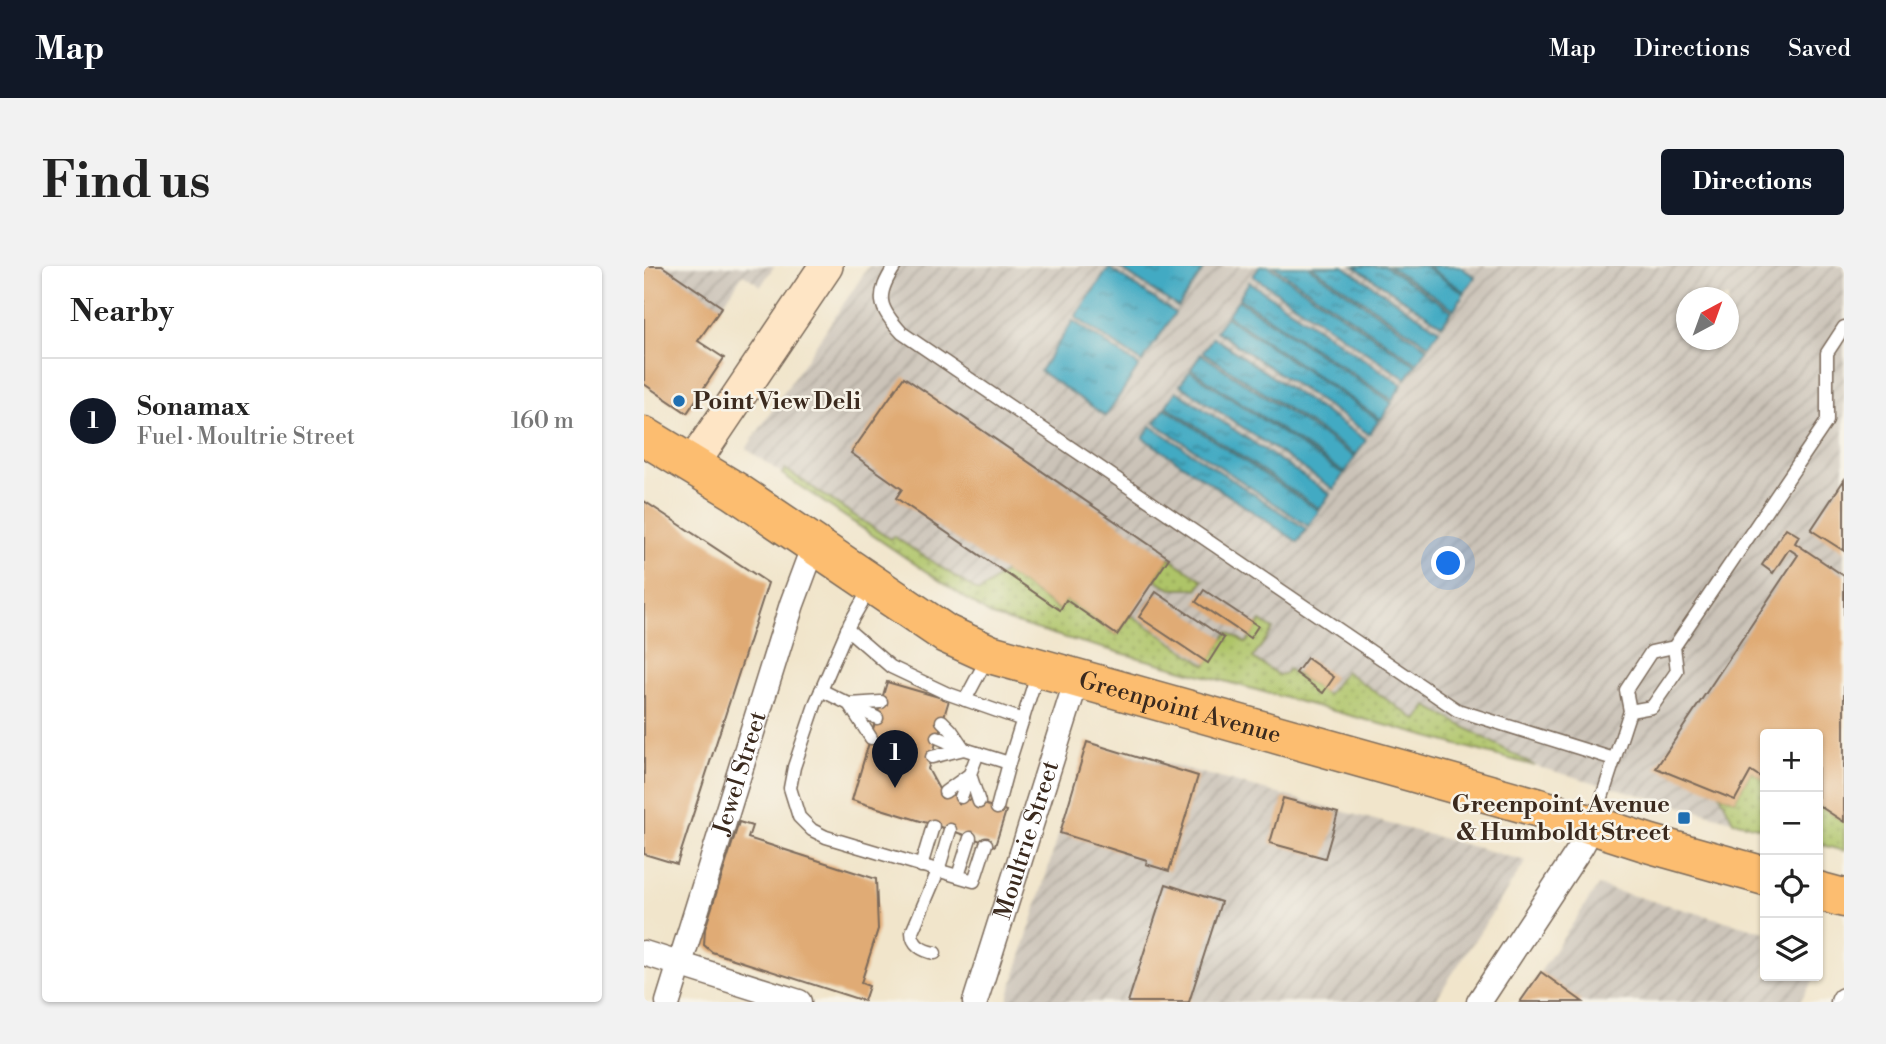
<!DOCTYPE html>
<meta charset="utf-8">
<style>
body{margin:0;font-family:"Libre Bodoni",serif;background:#f2f2f2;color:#222}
.controls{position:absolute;right:21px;bottom:21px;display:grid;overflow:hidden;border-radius:7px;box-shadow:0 2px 5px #0004}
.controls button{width:63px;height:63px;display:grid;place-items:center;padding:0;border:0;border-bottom:2px solid #e0e0e0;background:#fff;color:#222;font:35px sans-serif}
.compass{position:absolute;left:1032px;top:21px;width:63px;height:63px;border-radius:50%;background:#fff;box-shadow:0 2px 5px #0004;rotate:41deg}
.you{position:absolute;left:805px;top:298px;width:24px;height:24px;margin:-18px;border:5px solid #fff;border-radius:50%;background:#1a73e8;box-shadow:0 0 0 10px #1a73e833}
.badge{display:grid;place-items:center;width:46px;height:46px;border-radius:50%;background:#111827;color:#fff;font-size:23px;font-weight:700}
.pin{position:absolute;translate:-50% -58px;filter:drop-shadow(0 2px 4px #0008)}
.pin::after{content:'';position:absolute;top:37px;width:24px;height:21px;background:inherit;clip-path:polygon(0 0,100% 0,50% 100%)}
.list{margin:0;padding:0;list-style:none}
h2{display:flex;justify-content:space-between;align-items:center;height:91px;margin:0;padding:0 28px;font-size:30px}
h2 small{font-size:23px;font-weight:400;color:#767676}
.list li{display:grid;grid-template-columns:46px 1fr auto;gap:21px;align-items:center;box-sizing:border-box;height:126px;padding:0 28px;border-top:2px solid #e0e0e0}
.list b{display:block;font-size:26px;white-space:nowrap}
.list p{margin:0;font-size:23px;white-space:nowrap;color:#767676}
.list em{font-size:23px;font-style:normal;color:#767676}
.icon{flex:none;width:38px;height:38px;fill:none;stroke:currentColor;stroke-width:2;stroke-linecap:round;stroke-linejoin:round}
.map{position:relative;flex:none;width:1200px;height:736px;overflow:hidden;border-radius:7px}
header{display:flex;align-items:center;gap:42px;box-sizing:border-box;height:98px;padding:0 35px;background:#111827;color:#fff}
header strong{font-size:33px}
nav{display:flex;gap:38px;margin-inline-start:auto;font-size:24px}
.intro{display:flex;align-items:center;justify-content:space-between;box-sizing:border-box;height:168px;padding:0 42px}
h1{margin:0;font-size:49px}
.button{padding:18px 32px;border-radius:7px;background:#111827;color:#fff;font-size:24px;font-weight:700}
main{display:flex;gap:42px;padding:0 42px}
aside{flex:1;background:#fff;border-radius:7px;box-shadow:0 2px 5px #0004}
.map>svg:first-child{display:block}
</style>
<header>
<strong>Map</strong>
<nav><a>Map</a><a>Directions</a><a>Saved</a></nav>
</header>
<div class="intro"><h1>Find us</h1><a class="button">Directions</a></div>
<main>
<aside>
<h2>Nearby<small></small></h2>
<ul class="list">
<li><span class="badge">1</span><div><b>Sonamax</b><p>Fuel · Moultrie Street</p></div><em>160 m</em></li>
</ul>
</aside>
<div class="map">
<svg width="1200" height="736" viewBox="0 0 1200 736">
<defs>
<pattern id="industrial-furrows" width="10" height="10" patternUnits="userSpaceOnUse" patternTransform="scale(1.75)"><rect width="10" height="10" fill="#cbc3b8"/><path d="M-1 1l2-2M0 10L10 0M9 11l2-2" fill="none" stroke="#a69f95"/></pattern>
<pattern id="grass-dots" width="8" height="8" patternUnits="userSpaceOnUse" patternTransform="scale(1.75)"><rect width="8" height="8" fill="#aec468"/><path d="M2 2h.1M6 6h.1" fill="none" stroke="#8f9f55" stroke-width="1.8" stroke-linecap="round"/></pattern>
<pattern id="water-ripples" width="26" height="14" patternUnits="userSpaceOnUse" patternTransform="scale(1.75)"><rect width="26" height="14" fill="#43aac3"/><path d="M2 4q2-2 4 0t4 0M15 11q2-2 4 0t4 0" fill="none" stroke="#398b9e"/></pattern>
</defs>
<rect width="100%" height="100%" fill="#f7f3e8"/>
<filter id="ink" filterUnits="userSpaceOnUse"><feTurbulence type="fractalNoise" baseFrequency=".0143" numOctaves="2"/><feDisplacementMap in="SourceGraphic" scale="14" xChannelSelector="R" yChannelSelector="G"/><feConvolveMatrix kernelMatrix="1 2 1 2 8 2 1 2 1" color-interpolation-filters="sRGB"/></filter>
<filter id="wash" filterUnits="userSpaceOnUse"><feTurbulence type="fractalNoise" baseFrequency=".00686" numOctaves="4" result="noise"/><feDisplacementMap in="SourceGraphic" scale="28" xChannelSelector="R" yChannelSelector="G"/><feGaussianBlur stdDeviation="1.57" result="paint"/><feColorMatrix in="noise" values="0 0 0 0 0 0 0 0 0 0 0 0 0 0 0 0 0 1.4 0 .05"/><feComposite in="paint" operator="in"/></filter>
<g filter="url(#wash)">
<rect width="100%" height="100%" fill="#f1e5cb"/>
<!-- industrial -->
<g fill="url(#industrial-furrows)" fill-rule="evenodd">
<polygon points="0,0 130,0 117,20 99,8 55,75 80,92 43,147 0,118"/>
<path d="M225 0H1200V585L1174 578V468H1121V563L422 372 348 350 102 183ZM1042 32H1084V74H1042Z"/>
<polygon points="443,476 882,595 790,736 363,736"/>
<polygon points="954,620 1121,666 1121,710 1173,710 1155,736 876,736"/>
</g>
<!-- grass -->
<g fill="url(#grass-dots)" stroke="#747743" stroke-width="2">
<polygon points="141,203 246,273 249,270 335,326 361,306 415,344 422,334 473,369 487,349 562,399 584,366 602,377 617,355 629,363 609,392 635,409 641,408 644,403 683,429 701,405 773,454 783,440 891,500 422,372 348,350 138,208"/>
<polygon points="525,292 559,314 553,323 527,323 511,313"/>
<polygon points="1107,505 1121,514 1121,563 1089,555 1076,528 1091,534"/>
<polygon points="1174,539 1200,556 1200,585 1174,578"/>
</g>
<!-- water -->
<g fill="url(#water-ripples)" stroke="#3f6a70" stroke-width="2">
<polygon points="473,0 562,0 534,41"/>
<polygon points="616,0 624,0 772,99 762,113 609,10"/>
<polygon points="629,0 663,0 784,82 773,97"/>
<polygon points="667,0 699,0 795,64 785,79"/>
<polygon points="710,0 741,0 808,45 798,59"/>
<polygon points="745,0 780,0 820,27 810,43"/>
<polygon points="783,0 815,0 831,11 821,26"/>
<polygon points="465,2 531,47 498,96 431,51"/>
<polygon points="605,16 758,119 748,134 595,32"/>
<polygon points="594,34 748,137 737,153 583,49"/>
<polygon points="582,51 735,154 725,168 572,65"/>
<polygon points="429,55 495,100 462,150 396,105"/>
<polygon points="569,71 722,174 712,189 559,86"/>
<polygon points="557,88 711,191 701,207 547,103"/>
<polygon points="546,105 699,208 690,223 536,119"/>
<polygon points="532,125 686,228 676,243 522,140"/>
<polygon points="521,142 675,245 664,260 511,157"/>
<polygon points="507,160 662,263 654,276 499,172"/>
</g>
<g id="blocks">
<!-- building -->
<g fill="#e0ab75">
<polygon points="0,0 18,0 78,41 54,75 80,92 43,147 0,118"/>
<polygon points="260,111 525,292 473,369 422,334 416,344 252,232 258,223 207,187"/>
<polygon points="1200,214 1200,285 1167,264"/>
<polygon points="0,235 124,317 33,598 0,588"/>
<polygon points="1142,262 1155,270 1151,277 1200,310 1200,556 1174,539 1174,468 1121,468 1121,514 1107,505 1091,534 1012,502 1154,289 1145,283 1129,307 1118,299"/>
<polygon points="560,324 614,360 606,372 552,336"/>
<polygon points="512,326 580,372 564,397 495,351"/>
<polygon points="663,392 690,411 679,427 652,407"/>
<polygon points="243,416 305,434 284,503 296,525 362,545 351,580 306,564 208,534"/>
<polygon points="443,476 554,510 525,605 502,598 503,594 416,567"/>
<polygon points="639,532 694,547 681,592 626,577"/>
<polygon points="95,556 108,560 104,572 232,613 234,663 217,717 225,720 220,735 68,686 60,679 61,663"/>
<polygon points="522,618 577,636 545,736 484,736"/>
<polygon points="897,706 939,736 876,736"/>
</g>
</g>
</g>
<g filter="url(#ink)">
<use href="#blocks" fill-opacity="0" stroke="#7b6b5b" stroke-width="2"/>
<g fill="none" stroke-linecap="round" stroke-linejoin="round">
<defs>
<g id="lane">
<path d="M251 0C231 30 234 41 258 67L813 444 970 493"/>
<polyline points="226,322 206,357 172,436 150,501 146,522 155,551 168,564 182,571 330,615 342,578"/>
<polyline points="203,363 247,401 302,427 379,454"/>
<polyline points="177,424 233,452"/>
<polyline points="321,434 344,391"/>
<polyline points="205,438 227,472"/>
<polyline points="206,438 237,436"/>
<polyline points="986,445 1008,441 1033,405 1030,381 1183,155 1183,87 1200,61"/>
<polyline points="293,471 320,483 365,497"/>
<polyline points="288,491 320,483 307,464 298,455"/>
<polyline points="326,508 335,536"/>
<polyline points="301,526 326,508"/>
<polyline points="317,531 334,487"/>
<polyline points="353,542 365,497 394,405"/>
<polyline points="950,556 986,445 982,424 1007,386 1030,381"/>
<polyline points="277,600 289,560"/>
<polyline points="314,610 326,572"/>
<path d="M291 687C279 685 268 679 268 666L294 605 306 564"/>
</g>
<g id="street">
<polyline points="0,687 155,736"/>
<path id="s1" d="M24 736 148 338 170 279"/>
<path id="s2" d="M331 736 433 413"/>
<polyline points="835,736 937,581 949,559"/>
<polyline points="1199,736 1200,734"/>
</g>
<polyline id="secondary" points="48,199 182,0"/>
<g id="primary">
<path id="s3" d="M0 170 91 225 302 368 346 388 892 541 1007 578 1121 610"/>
<polyline points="1174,625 1200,632"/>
</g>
</defs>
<!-- lane casing -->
<use href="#lane" stroke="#7b6b5b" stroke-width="15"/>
<!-- street casing -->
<use href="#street" stroke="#7b6b5b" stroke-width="27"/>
<!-- secondary casing -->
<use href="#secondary" stroke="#7b6b5b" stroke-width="36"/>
<!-- primary casing -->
<use href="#primary" stroke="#7b6b5b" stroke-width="41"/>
<!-- lane -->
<use href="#lane" stroke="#fff" stroke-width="12"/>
<!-- street -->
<use href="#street" stroke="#fff" stroke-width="24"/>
<!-- secondary -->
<use href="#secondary" stroke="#fee5c5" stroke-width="33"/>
<!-- primary -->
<use href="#primary" stroke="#fcbd6f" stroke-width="38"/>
</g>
</g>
<!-- markers -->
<g fill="#1f6fb2" stroke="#f7f3e8" stroke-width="2.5">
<circle cx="35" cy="135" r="7"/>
<rect x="1033" y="545" width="14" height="14" rx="3.5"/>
</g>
<g text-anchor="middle" stroke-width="5" stroke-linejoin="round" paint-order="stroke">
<!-- poi labels -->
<g font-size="24" font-weight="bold" fill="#3b2a1e" stroke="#f7f3e8" text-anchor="start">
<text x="49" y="143">Point View Deli</text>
<text x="1026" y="546" text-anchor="end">Greenpoint Avenue<tspan x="1026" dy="28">&amp; Humboldt Street</tspan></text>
</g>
<!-- street labels -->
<g font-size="24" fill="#3b2a1e" stroke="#f7f3e8">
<text dy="8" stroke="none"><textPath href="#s3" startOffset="607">Greenpoint Avenue</textPath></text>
<text dy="8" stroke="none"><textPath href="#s1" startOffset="240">Jewel Street</textPath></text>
<text dy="8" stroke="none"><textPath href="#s2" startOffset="170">Moultrie Street</textPath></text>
</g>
</g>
</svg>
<div class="controls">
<button>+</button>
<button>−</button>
<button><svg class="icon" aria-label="locate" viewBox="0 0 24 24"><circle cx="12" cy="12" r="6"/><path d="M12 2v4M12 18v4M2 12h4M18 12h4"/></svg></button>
<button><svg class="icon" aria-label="layers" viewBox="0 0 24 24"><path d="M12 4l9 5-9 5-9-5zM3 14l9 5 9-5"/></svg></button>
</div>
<svg class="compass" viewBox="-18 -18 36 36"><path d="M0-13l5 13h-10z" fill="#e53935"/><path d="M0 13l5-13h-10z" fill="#767676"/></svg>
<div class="you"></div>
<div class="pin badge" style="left:251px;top:522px">1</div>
</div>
</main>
